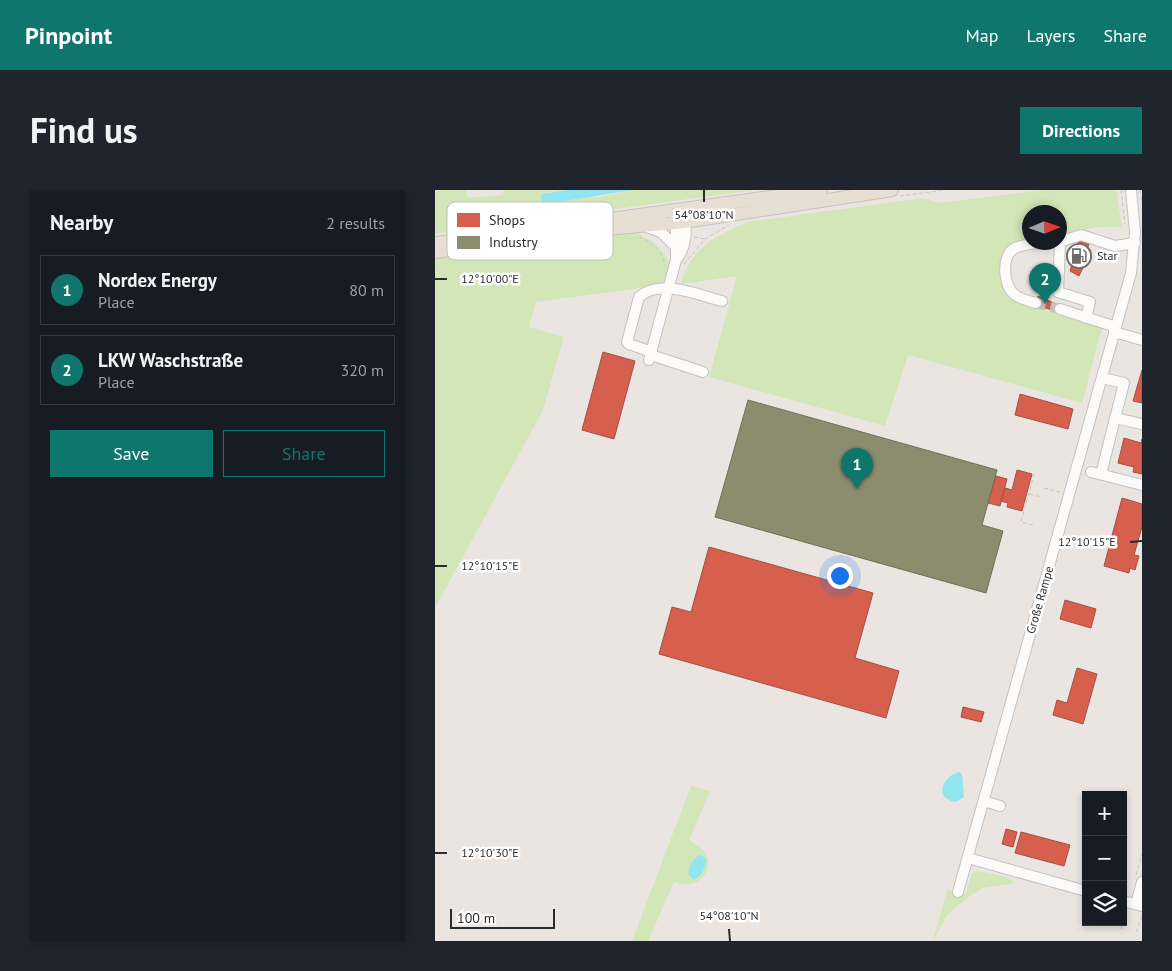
<!DOCTYPE html>
<meta charset="utf-8">
<style>
body{margin:0;font-family:"PT Sans",sans-serif;background:#20242c;color:#f1f3f6}
.controls{position:absolute;right:15px;bottom:15px;display:grid;overflow:hidden;border-radius:0px;box-shadow:0 2px 8px #0003}
.controls button{width:45px;height:45px;display:grid;place-items:center;padding:0;border:0;border-bottom:1px solid #363941;background:#171b24;color:#f1f3f6;font:25px sans-serif}
.compass{position:absolute;left:587px;top:15px;width:45px;height:45px;border-radius:50%;background:#171b24;box-shadow:0 2px 8px #0003;rotate:88deg}
.scale{position:absolute;left:15px;bottom:12px;width:105px;box-sizing:border-box;padding-left:5px;border:2px solid #2b2b2b;border-top:0;font-size:14px;line-height:18px;white-space:nowrap;color:#2b2b2b;-webkit-text-stroke:4px #fff;paint-order:stroke}
.you{position:absolute;left:404px;top:385px;width:18px;height:18px;margin:-12px;border:4px solid #fff;border-radius:50%;background:#1a73e8;box-shadow:0 0 0 8px #1a73e833}
.badge{display:grid;place-items:center;width:32px;height:32px;border-radius:50%;background:#0f766e;color:#fff;font-size:16px;font-weight:700}
.pin{position:absolute;translate:-50% -41px;filter:drop-shadow(0 1px 2px #0008)}
.pin::after{content:'';position:absolute;top:26px;width:18px;height:15px;background:inherit;clip-path:polygon(0 0,100% 0,50% 100%)}
.list{margin:0;padding:0;list-style:none}
h2{display:flex;justify-content:space-between;align-items:center;height:65px;margin:0;padding:0 20px;font-size:21px}
h2 small{font-size:16px;font-weight:400;color:#9ea1a6}
.list li{display:grid;grid-template-columns:32px 1fr auto;gap:15px;align-items:center;box-sizing:border-box;height:70px;margin:0 10px 10px;padding:0 10px;border:1px solid #363941;border-radius:0px}
.list b{display:block;font-size:19px;white-space:nowrap}
.list p{margin:0;font-size:16px;white-space:nowrap;color:#9ea1a6}
.list em{font-size:16px;font-style:normal;color:#9ea1a6}
.actions{display:flex;gap:10px;padding:15px 20px}
.actions a{flex:1;padding:11px 0;border:1px solid #0f766e;border-radius:0px;text-align:center;font-size:18px;color:#0f766e}
.actions .main{background:#0f766e;color:#fff}
.icon{flex:none;width:28px;height:28px;fill:none;stroke:currentColor;stroke-width:2;stroke-linecap:round;stroke-linejoin:round}
.map{position:relative;flex:none;width:707px;height:751px;overflow:hidden;border-radius:0px}
header{display:flex;align-items:center;gap:30px;box-sizing:border-box;height:70px;padding:0 25px;background:#0f766e;color:#fff}
header strong{font-size:24px}
nav{display:flex;gap:28px;margin-inline-start:auto;font-size:18px}
.intro{display:flex;align-items:center;justify-content:space-between;box-sizing:border-box;height:120px;padding:0 30px}
h1{margin:0;font-size:35px}
.button{padding:12px 22px;border-radius:0px;background:#0f766e;color:#fff;font-size:18px;font-weight:700}
main{display:flex;gap:30px;padding:0 30px}
aside{flex:1;background:#171b24;border-radius:0px;box-shadow:0 2px 8px #0003}
.map>svg:first-child{display:block}
</style>
<header>
<strong>Pinpoint</strong>
<nav><a>Map</a><a>Layers</a><a>Share</a></nav>
</header>
<div class="intro"><h1>Find us</h1><a class="button">Directions</a></div>
<main>
<aside>
<h2>Nearby<small>2 results</small></h2>
<ul class="list">
<li><span class="badge">1</span><div><b>Nordex Energy</b><p>Place</p></div><em>80 m</em></li>
<li><span class="badge">2</span><div><b>LKW Waschstraße</b><p>Place</p></div><em>320 m</em></li>
</ul>
<div class="actions"><a class="main">Save</a><a>Share</a></div>
</aside>
<div class="map">
<svg width="707" height="751" viewBox="0 0 707 751">
<rect width="100%" height="100%" fill="#eae5e1"/>
<!-- green -->
<g fill="#d2e6b8">
<polygon points="0,0 31,0 33,8 68,5 69,0 131,0 110,3 166,7 198,0 319,0 0,44"/>
<path d="M606 0H681L687 37H663L625 44 624 22H594V49L583 50 572 59V103L597 116 667 138 647 213 473 165 450 236 274 187 302 86 246 94C255 58 282 45 313 32L489 8 503 13Z"/>
<path d="M199 42C216 49 225 56 234 72L228 95 101 112 94 137 129 147 108 220 0 418V67Z"/>
<path d="M256 596 275 601 254 650C260 654 270 659 272 667 276 679 267 693 255 694 250 695 243 693 239 692L213 751H197Z"/>
<polygon points="542,681 571,687 581,693 548,698 532,708 513,724 498,751 512,700 531,704 537,683"/>
</g>
<!-- water -->
<g fill="#91e5ee">
<polygon points="131,0 198,0 116,13 109,13 106,9 107,4"/>
<path d="M524 582 527 584 529 607 521 612C499 609 506 587 524 582Z"/>
<path d="M266 665 271 668C271 678 267 685 259 690L253 684C255 675 257 668 266 665Z"/>
</g>
<!-- shops -->
<g fill="#d6604d" stroke="#a35043">
<polygon points="645,47 655,50 649,70 651,71 644,86 635,81"/>
<polygon points="603,106 626,116 624,122 600,115"/>
<polygon points="168,162 200,171 179,249 147,240"/>
<polygon points="707,180 707,213 698,211"/>
<polygon points="585,204 638,219 633,239 580,225"/>
<polygon points="689,248 706,253 707,249 707,284 698,282 699,277 683,273"/>
<polygon points="582,280 597,284 587,321 572,317 573,313 566,311 570,298 577,300"/>
<polygon points="561,286 572,289 565,316 553,313"/>
<polygon points="687,308 707,314 707,337 699,365 704,366 700,380 695,378 694,383 669,376"/>
<polygon points="274,357 438,403 420,468 464,481 451,528 224,464 237,417 256,422"/>
<polygon points="630,410 661,419 656,438 625,429"/>
<polygon points="642,478 662,484 648,534 618,525 622,510 632,513"/>
<polygon points="528,517 549,522 546,532 526,527"/>
<polygon points="571,639 582,642 578,657 567,654"/>
<polygon points="586,642 635,655 629,676 580,663"/>
</g>
<!-- industry -->
<polygon fill="#8c8c6e" stroke="#6f6f5a" points="313,210 562,280 547,335 568,341 551,403 280,327"/>
<g fill="none" stroke-linecap="round" stroke-linejoin="round">
<!-- minor-tunnel -->
<polyline stroke="#c4c0bd" stroke-width="10" stroke-dasharray="10 5" stroke-linecap="butt" points="601,113 625,119"/>
<defs>
<g id="minor">
<polyline points="241,26 241,70"/>
<polyline points="212,37 226,42 240,56"/>
<polyline points="624,52 646,45 680,56 700,53"/>
<polyline points="625,52 623,102 655,112 651,128"/>
<path d="M601 113C594 111 584 109 579 104 568 95 566 65 580 58 592 52 610 54 623 52"/>
<polyline points="625,119 681,137"/>
<polyline points="679,142 707,150"/>
<path d="M217 162 194 154 192 152 204 107C225 88 263 105 287 111"/>
<polyline points="216,165 268,182"/>
<path d="M214 170 241 70C252 56 252 42 249 25"/>
<polyline points="680,228 707,234"/>
<polyline points="656,282 707,295"/>
<polyline points="666,284 689,193 667,188"/>
<polyline points="549,611 565,616"/>
<polyline points="533,668 651,701"/>
<polyline points="523,702 696,83 700,42 696,0"/>
<polyline points="688,711 707,716"/>
<polyline points="701,714 707,692"/>
</g>
<g id="major">
<polyline points="0,53 386,0"/>
<polyline points="0,62 171,39 250,32 457,0"/>
</g>
</defs>
<!-- minor casing -->
<use href="#minor" stroke="#c3c2c2" stroke-width="12"/>
<!-- major casing -->
<use href="#major" stroke="#c5c3c2" stroke-width="14"/>
<!-- path -->
<g stroke="#c6c6c6" stroke-width="1" stroke-dasharray="4 2.5" stroke-linecap="butt">
<polyline points="686,0 690,34"/>
<polyline points="705,0 707,14"/>
<polyline points="465,6 510,0"/>
<path d="M204 47C215 51 229 62 230 75"/>
<polyline points="259,47 270,49"/>
<polyline points="249,74 270,49 294,35"/>
<polyline points="609,298 625,302"/>
<polyline points="594,304 606,307"/>
<polyline points="598,335 586,332 600,281"/>
<polyline points="701,685 707,664"/>
<polyline points="688,729 689,720"/>
<polyline points="686,739 688,732"/>
<polyline points="701,742 707,726"/>
</g>
<!-- minor -->
<use href="#minor" stroke="#fcfbfa" stroke-width="10"/>
<!-- major -->
<use href="#major" stroke="#e7dfd3" stroke-width="12"/>
</g>
<!-- ticks -->
<path fill="none" stroke="#2b2b2b" stroke-width="2" d="M269 0V12M0 89H12M695 352 707 351M0 376H12M0 663H12M294 739 295 751"/>
<!-- icons -->
<defs>
<symbol id="fuel-ring" viewBox="-11 -11 22 22"><circle r="9.5" fill="#fff" stroke="#6e6c6b" stroke-width="1.5"/><path d="M-5.5-6h7V0h2V4h1.3V-2.5L3-4.5l.8-.8L6-3V5H2.5V1h-1V6h-7ZM-4.2-4.7v3.2H.2V-4.7Z" fill="#6e6c6b"/></symbol>
</defs>
<g fill-rule="evenodd">
<use href="#fuel-ring" x="630" y="52" width="28" height="28"/>
</g>
<g text-anchor="middle" stroke-width="5" stroke-linejoin="round" paint-order="stroke">
<!-- poi labels -->
<g font-size="12" fill="#2b2b2b" stroke="#fff" text-anchor="start">
<text x="662" y="70">Star</text>
</g>
<!-- street labels -->
<g font-size="12" fill="#2b2b2b" stroke="#fff">
<text transform="translate(605 410) rotate(-74)" y="4">Große Rampe</text>
</g>
</g>
<!-- legend -->
<rect x="12" y="12" width="166" height="58" rx="8" fill="#fff" stroke="#bfbfbf" stroke-width="1"/>
<rect x="22" y="23" width="23" height="14" fill="#d6604d"/>
<rect x="22" y="46" width="23" height="13" fill="#8c8c6e"/>
<g font-size="14" fill="#2b2b2b">
<text x="54" y="35">Shops</text>
<text x="54" y="57">Industry</text>
</g>
<g font-size="12" text-anchor="middle" fill="#2b2b2b" stroke="#fff" stroke-width="5" stroke-linejoin="round" paint-order="stroke">
<text x="269" y="29">54°08'10"N</text>
<text x="55" y="93">12°10'00"E</text>
<text x="652" y="356">12°10'15"E</text>
<text x="55" y="380">12°10'15"E</text>
<text x="55" y="667">12°10'30"E</text>
<text x="294" y="730">54°08'10"N</text>
</g>
</svg>
<div class="controls">
<button>+</button>
<button>−</button>
<button><svg class="icon" aria-label="layers" viewBox="0 0 24 24"><path d="M12 4l9 5-9 5-9-5zM3 14l9 5 9-5"/></svg></button>
</div>
<svg class="compass" viewBox="-18 -18 36 36"><path d="M0-13l5 13h-10z" fill="#e53935"/><path d="M0 13l5-13h-10z" fill="#9ea1a6"/></svg>
<div class="scale">100 m</div>
<div class="you"></div>
<div class="pin badge" style="left:422px;top:299px">1</div>
<div class="pin badge" style="left:610px;top:114px">2</div>
</div>
</main>
